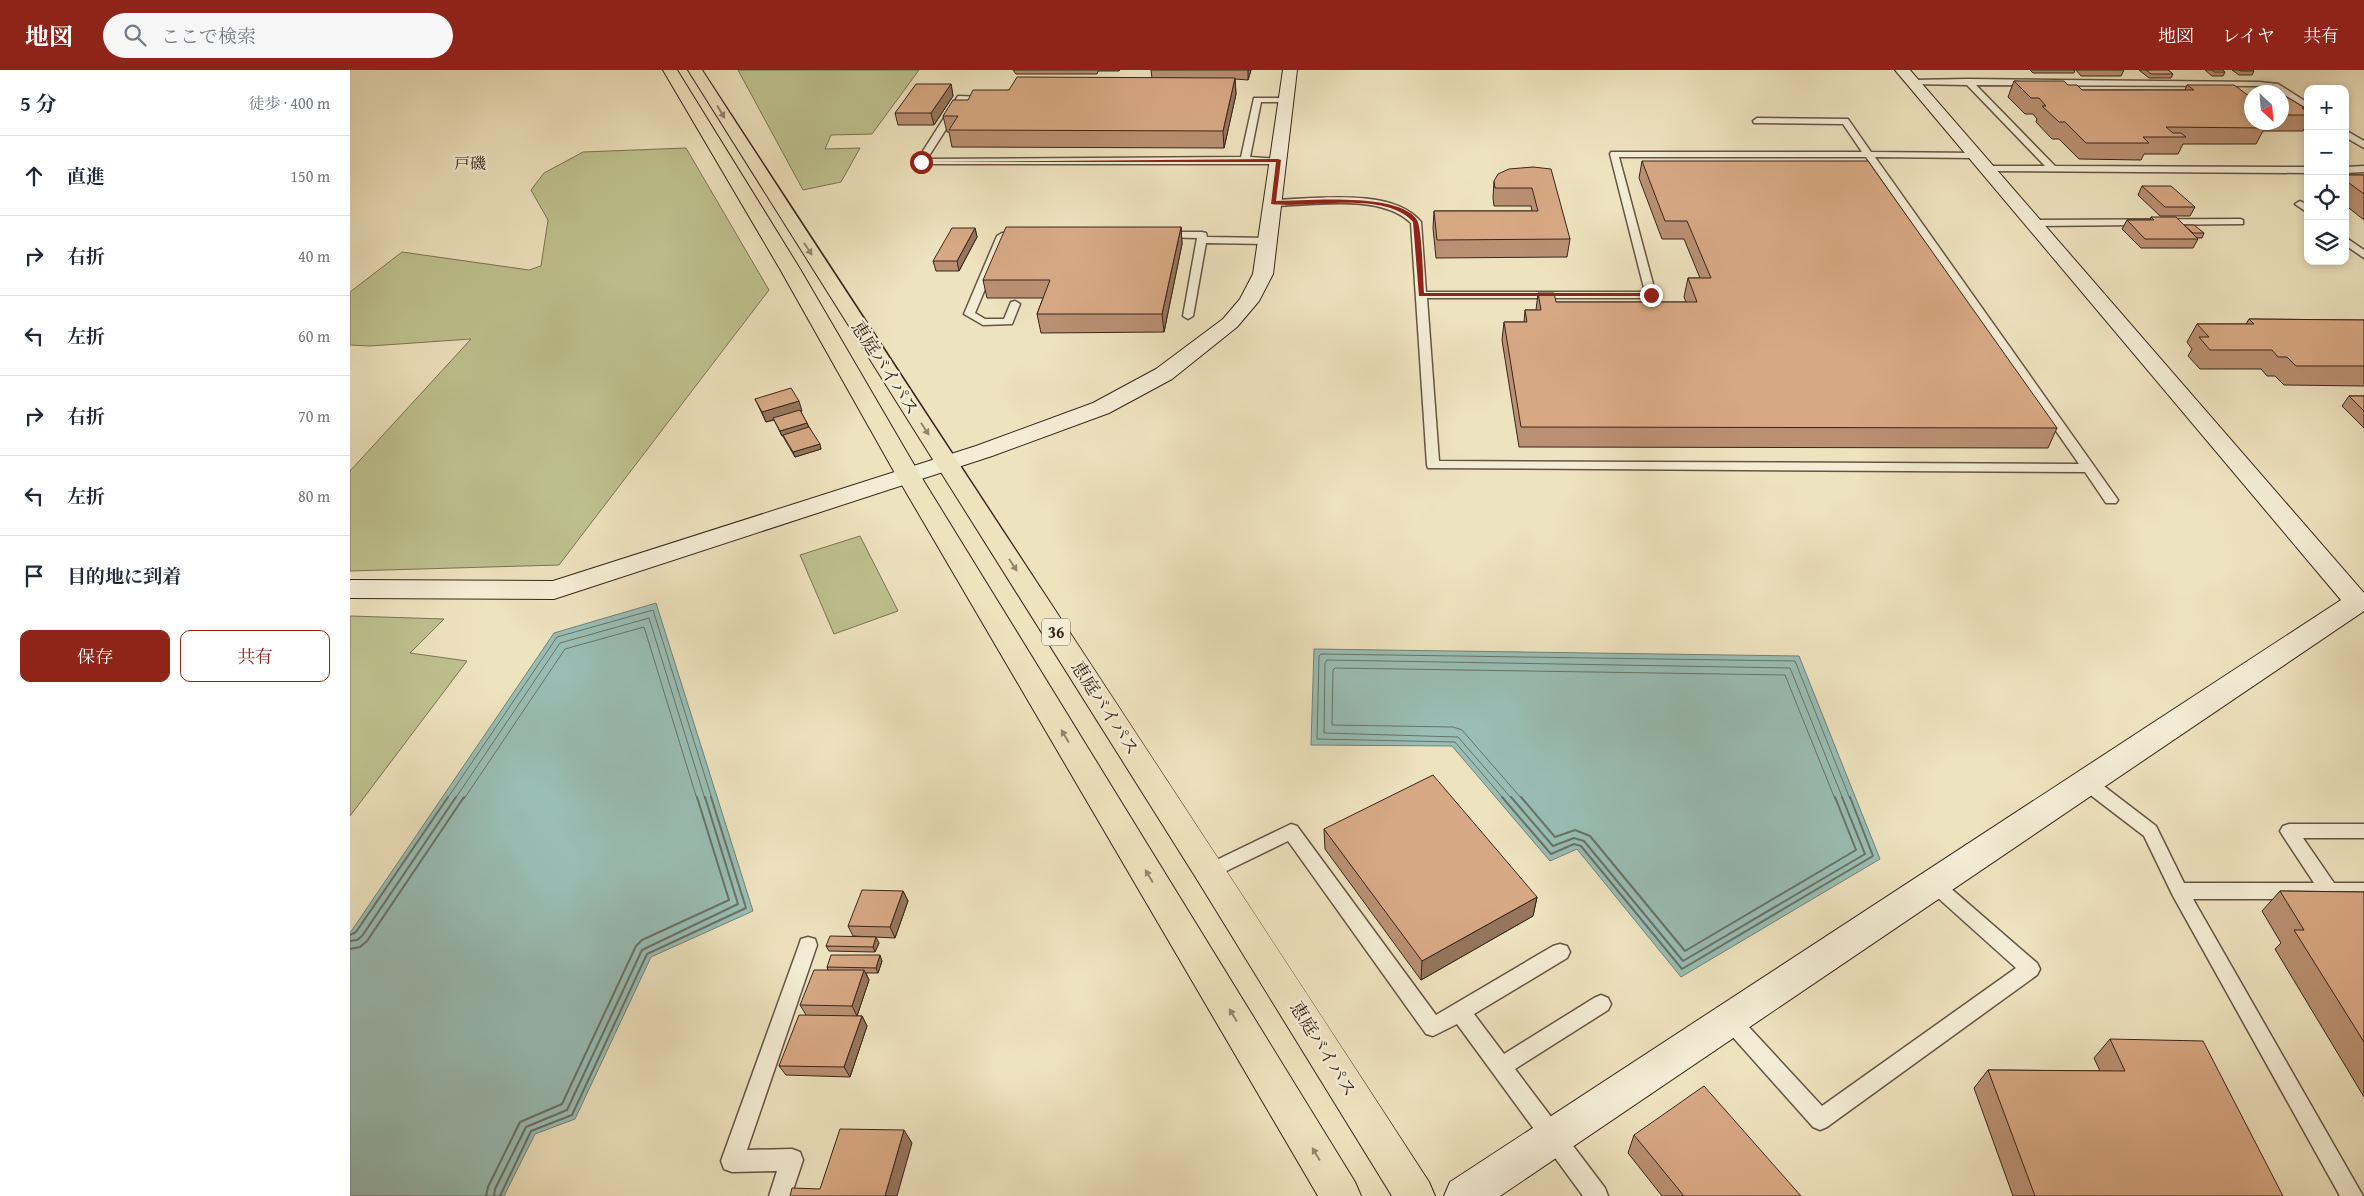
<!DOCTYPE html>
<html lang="ja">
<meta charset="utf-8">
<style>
body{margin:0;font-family:"Gentium Book Plus","Noto Serif JP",serif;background:#f6f6f7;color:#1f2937}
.controls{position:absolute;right:15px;top:15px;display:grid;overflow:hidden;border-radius:10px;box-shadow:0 2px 8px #0003}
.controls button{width:45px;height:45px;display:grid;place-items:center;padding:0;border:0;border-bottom:1px solid #e0e1e3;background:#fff;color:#1f2937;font:25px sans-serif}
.compass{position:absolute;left:1894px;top:15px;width:45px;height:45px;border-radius:50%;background:#fff;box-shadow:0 2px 8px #0003;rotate:154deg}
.stop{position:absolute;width:15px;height:15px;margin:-11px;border:4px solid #8f2418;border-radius:50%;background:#fff}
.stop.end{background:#8f2418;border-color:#fff;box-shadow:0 1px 5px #0008}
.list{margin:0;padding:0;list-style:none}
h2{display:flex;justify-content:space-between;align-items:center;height:65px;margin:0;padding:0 20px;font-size:21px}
h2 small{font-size:16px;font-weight:400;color:#747a83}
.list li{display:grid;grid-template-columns:32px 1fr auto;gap:15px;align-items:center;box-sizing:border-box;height:80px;padding:0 20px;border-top:1px solid #e0e1e3}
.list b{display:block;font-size:19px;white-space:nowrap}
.list em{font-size:16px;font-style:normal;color:#747a83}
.actions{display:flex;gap:10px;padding:15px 20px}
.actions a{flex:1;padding:11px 0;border:1px solid #8f2418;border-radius:10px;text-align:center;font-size:18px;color:#8f2418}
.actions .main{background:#8f2418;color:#fff}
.icon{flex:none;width:28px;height:28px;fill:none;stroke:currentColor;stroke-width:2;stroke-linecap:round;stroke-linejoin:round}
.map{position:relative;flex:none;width:2014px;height:1126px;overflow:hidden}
header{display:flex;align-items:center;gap:30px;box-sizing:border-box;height:70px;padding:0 25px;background:#8f2418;color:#fff}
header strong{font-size:24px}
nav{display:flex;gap:28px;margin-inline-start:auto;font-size:18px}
.search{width:350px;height:45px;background:#f6f6f7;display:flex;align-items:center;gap:12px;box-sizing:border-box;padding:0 18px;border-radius:28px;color:#747a83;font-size:19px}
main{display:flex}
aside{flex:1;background:#fff}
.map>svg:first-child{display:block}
</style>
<header>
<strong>地図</strong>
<div class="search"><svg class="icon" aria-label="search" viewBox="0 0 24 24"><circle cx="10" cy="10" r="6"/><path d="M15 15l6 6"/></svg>ここで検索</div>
<nav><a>地図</a><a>レイヤ</a><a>共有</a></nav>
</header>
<main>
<aside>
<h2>5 分<small>徒歩 · 400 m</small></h2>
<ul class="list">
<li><svg class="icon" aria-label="ahead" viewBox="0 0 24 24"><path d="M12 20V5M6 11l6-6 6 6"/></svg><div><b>直進</b></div><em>150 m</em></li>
<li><svg class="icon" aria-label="right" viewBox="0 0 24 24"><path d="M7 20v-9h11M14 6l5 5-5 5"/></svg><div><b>右折</b></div><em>40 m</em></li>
<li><svg class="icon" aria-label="left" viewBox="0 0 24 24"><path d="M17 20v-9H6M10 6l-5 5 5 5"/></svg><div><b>左折</b></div><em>60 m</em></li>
<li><svg class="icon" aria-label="right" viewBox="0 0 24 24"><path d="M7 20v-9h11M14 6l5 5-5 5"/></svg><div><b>右折</b></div><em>70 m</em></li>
<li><svg class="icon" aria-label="left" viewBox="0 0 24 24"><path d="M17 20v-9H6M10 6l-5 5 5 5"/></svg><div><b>左折</b></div><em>80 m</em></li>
<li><svg class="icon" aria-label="arrive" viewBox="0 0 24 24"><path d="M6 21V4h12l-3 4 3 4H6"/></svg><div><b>目的地に到着</b></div></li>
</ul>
<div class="actions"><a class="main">保存</a><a>共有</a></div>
</aside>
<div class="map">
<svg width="2014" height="1126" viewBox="0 0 2014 1126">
<rect width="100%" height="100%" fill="#eee3bf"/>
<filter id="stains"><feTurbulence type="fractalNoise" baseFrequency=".004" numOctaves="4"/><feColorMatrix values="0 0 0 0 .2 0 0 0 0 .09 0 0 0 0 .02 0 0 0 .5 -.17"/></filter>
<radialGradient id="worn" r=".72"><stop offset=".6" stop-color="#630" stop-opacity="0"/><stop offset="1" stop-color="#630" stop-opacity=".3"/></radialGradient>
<!-- green -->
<g fill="#bec28f" stroke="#7c7456">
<polygon points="388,0 569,0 522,64 481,65 475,79 510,78 491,112 453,120"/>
<polygon points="336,78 419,220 209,495 0,501 0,401 121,269 20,276 0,275 0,222 52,182 179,200 191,196 198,150 181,120 194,103 233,82"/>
<polygon points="510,466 548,541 484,564 450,485"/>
<polygon points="0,546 94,549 60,583 117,591 0,746"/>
</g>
<!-- water -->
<g fill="#99beb5" stroke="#738178">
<polygon points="306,533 403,841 301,887 225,1049 185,1064 154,1126 0,1126 0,863 204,563"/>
<polygon points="964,579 1449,586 1530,789 1331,907 1227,779 1200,791 1102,676 961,675"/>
</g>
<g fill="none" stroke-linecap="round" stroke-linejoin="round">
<!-- shore-far1 -->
<g stroke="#697268" stroke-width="1">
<polyline points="97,729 207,567 303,540 362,729"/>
<polyline points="105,729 210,573 299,548 355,729"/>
<polyline points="114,729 215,579 294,557 347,729"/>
<polyline points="1154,729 1105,672 967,669 969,586 971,584 1445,591 1500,729"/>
<polyline points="1162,729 1108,667 974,663 975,593 977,590 1440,598 1493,729"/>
<polyline points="1172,729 1112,660 1103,657 982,655 983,600 985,598 1435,605 1485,729"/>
</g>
<!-- shore -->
<g stroke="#697268" stroke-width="2">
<polyline points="1152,727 1201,784 1224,774 1231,776 1332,899 1523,786 1500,727"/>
<polyline points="1161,727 1203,776 1224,768 1234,771 1333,891 1515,784 1492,727"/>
<polyline points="1171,727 1205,767 1225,760 1240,766 1335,881 1506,780 1485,727"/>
<polyline points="0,865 6,862 98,727"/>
<polyline points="0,871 7,870 12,866 106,727"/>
<polyline points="0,879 10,877 17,871 114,727"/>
<polyline points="136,1126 138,1117 170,1052 212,1034 286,876 292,870 379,830 347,727"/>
<polyline points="144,1126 145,1119 176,1057 217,1040 292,880 388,834 355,727"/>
<polyline points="150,1126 181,1061 222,1045 297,884 396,838 361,727"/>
</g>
<defs>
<g id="lane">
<polygon points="1618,9 1909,12 1928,14 1958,33 1958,39 1923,18 1909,16 1626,15 1705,96 1958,97 1958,103 1633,101 1633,97 1636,96 1695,96 1617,15 1562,14 1558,12 1562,10"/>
<polygon points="608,26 637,27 641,29 637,31 614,31 577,89 891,87 904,28 936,28 940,30 936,32 911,32 900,87 931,89 931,93 928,94 568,94 566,92"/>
<path d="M1407 48 1498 49 1521 82 1627 83 1628 85 1624 88 1525 87 1766 427 1768 430 1766 433H1756L1735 402 1078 398 1077 395 1061 153C1031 123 962 135 923 136L918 133 923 130C964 129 1043 117 1071 152L1076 222H1295L1260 84 1261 82H1512L1493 54 1404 53 1403 51ZM1269 87H1516L1729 394 1089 391 1077 228H1301L1306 225Z"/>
<polygon points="1995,60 2014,71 2014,78 1995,67"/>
<polygon points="2014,96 2014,102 1995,103 1995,97"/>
<polygon points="1950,131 1958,135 1958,143 1945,134"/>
<polygon points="1890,149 1893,150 1893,154 1683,156 1678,153 1683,150"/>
<polygon points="811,162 852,162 856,163 857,167 918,168 923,171 918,174 856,173 843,246 838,249 833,246 847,168 807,167 807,163"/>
<polygon points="652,163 671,163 676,166 671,169 656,169 625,243 635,249 654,249 661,232 665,231 670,234 662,254 633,255 614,244 647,166"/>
<polygon points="1995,167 2014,180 2014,188 1995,175"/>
<polygon points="1736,705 1742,707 1806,756 1834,813 1964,813 1933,766 1930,761 1933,756 1939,754 2014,754 2014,768 1953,768 1984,813 2014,813 2014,829 1843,829 2013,1126 1990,1126 1823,826 1794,766 1730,717 1728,712 1730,707"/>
<polygon points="941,754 947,756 1086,945 1203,876 1210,874 1217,876 1220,882 1217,888 1124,944 1154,984 1244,928 1251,925 1258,928 1261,934 1258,940 1165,999 1255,1118 1258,1126 1233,1126 1107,954 1083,966 1076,964 938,771 866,806 860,809 854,806 851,801 854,796"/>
<polygon points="1584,806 1590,809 1687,893 1690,899 1687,905 1477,1057 1470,1060 1463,1057 1372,955 1369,949 1372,943 1379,940 1386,943 1472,1036 1666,898 1578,819 1575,814 1578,809"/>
<polygon points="458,867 465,869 467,875 397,1080 442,1079 450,1082 453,1090 441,1126 419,1126 427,1101 382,1102 374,1099 371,1091 449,875 451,869"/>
</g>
<g id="secondary">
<polygon points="933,0 947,0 923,204 909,231 887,257 822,309 759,343 642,386 204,529 0,528 0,510 203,511 626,376 743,333 806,299 873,249 890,229 903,204"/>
<polygon points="1545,0 1560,0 2014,523 2014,541 1150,1126 1094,1126 1100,1112 1991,530"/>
</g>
<g id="highway">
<polygon points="313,0 327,0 450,199 570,405 1005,1112 1011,1126 968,1126 546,405 430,199"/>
<path d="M338 0H352C592 372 839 740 1079 1112L1085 1126H1042L848 811Z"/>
</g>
</defs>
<!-- lane casing -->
<use href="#lane" stroke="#665445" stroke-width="3"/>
<!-- secondary casing -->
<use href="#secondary" stroke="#39251c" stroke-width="2"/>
<!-- highway casing -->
<use href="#highway" stroke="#39251c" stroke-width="2"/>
<!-- lane -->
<use href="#lane" fill="#f4edd5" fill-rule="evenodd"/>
<!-- secondary -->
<use href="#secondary" fill="#f4edd5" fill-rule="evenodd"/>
<!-- highway -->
<use href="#highway" fill="#eee3bf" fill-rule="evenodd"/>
</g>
<!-- wall -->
<g fill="#b99072" stroke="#39251c">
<polygon points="663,0 770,0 769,1 748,1 747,4 666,4"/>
<polygon points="801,0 901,0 898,10 885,9 886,24 874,78 602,77 599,62 597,62 593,46 618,30 659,20 802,8"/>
<polygon points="1680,0 1725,0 1724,3 1683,3"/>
<polygon points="1726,0 1774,0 1771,6 1731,6"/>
<polygon points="1789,0 1818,0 1823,4 1821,8 1799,8"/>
<polygon points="1855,0 1873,0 1875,2 1873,6 1862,6"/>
<polygon points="1882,0 1903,0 1904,1 1902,5 1889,5"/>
<polygon points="1664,11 1718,15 1732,20 1835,20 1837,15 1902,26 1902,52 1932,52 1932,26 1955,38 1954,39 1958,42 1958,52 1953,61 1913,61 1906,74 1833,74 1828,84 1794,84 1791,90 1729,89 1709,69 1702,69 1686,52 1687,49 1683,44 1675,44 1658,27"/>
<polygon points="601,14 603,26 584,55 548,55 545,43"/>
<polygon points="1292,91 1707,358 1698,378 1169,377 1152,270 1154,252 1174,252 1175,240 1186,240 1188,223 1206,232 1336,232 1334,227 1338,208 1350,208 1334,169 1312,169 1289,108"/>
<polygon points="1183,97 1220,169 1217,187 1086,188 1083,158 1084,141 1182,141 1181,136 1144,136 1143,128 1144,111"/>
<polygon points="1995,105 2014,105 2014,150 1995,135"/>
<polygon points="1792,116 1845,137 1840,146 1810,146 1788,125"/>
<polygon points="1801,147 1834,155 1854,163 1852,168 1847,168 1848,169 1843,178 1791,178 1772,159 1777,150 1800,150"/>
<polygon points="831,157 832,174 814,262 691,263 687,244 693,228 637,228 633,210"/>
<polygon points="625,158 627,167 609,201 586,201 583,191"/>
<polygon points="1899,249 2014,250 2014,316 1934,315 1925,306 1917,306 1911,299 1850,299 1838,286 1842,279 1837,272 1847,254 1896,254"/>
<polygon points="1999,326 2014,326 2014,358 1992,336"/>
<polygon points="405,329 452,341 451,342 471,379 445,387 435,370 433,366 432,366 424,350 416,352"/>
<polygon points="974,759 1187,827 1183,846 1071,910 975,779"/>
<polygon points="553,821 558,831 545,868 503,866 498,856"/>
<polygon points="1930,821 2014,822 2014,1027 1925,879 1931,873 1912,841"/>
<polygon points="529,873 525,882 479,881 476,876"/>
<polygon points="532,891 528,903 516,903 519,910 507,946 512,946 517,956 500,1007 436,1005 429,996 456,945 450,935 478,900 477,897"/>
<polygon points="1760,969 1933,1126 1663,1126 1624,1018 1638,1000 1750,1001 1744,988"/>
<polygon points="1284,1065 1451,1126 1312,1126 1278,1083"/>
</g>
<!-- shaded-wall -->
<g fill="#96765c" stroke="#39251c">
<polygon points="898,0 901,0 898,10"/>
<polygon points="885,8 886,24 874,78 873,61"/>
<polygon points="601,14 603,26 584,55 581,43"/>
<polygon points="831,157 832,174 814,262 812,244"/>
<polygon points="625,158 627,167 609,201 607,191"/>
<polygon points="449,331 452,341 416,352 412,342"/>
<polygon points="457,353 459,358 432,366 430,361"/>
<polygon points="470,374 471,379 445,387 443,382"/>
<polygon points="553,821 558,831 545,868 540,857"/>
<polygon points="1187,827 1183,846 1071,910 1072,891"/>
<polygon points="526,867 529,873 525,882 523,877"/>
<polygon points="530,885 532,891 528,903 526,898"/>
<polygon points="514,900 519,910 507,946 502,936"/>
<polygon points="512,946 517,956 500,1007 494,997"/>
<polygon points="554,1060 562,1073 547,1126 535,1126"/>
</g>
<!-- building -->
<g fill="#d7a884" stroke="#39251c">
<polygon points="1796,0 1818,0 1823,4 1801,4"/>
<polygon points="1862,0 1873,0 1875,2 1864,2"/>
<polygon points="1889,0 1903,0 1904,1 1891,1"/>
<polygon points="667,7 885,8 873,61 599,60 608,46 593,46 603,30 618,30 623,20 659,20"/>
<polygon points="1664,11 1714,11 1718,15 1727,15 1732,20 1844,20 1837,15 1884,15 1899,26 1902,26 1902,44 1897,44 1902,48 1902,52 1908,52 1914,58 1816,57 1823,63 1831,63 1836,67 1793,67 1799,73 1736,73 1715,52 1709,52 1692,36 1696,36 1689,28 1681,28"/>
<polygon points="566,14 601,14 581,43 545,43"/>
<polygon points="1932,26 1935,26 1955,38 1952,38 1958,42 1958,45 1932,45"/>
<polygon points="1292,91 1518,91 1707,358 1171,357 1154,252 1177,252 1175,240 1191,240 1188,223 1204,223 1206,232 1347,232 1338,208 1361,208 1337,151 1315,151"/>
<polygon points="1183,97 1201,99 1220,169 1087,170 1084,141 1188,141 1182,118 1145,118 1144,111 1148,104 1159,99"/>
<polygon points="1995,105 2014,105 2014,124 1995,110"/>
<polygon points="1792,116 1821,116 1845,137 1815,137"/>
<polygon points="1801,147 1826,147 1848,169 1795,169 1777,150 1804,150"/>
<polygon points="1834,155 1844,155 1854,163 1843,163"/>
<polygon points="656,157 831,157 812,244 687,244 700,210 633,210"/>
<polygon points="602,158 625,158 607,191 583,191"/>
<polygon points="1899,249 2014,250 2014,296 1946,296 1937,287 1928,287 1922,280 1860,280 1849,267 1859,267 1847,254 1904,254"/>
<polygon points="441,318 449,331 412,342 405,329"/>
<polygon points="1999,326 2014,326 2014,341"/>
<polygon points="450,340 457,353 430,361 423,348"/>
<polygon points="459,357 470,374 443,382 433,365"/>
<polygon points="1083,705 1187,827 1072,891 974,759"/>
<polygon points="512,820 553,821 540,857 498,856"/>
<polygon points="1930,821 2014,822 2014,972 1944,860 1954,860"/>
<polygon points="480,866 526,867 523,877 476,876"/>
<polygon points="481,885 530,885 526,898 477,897"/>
<polygon points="464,900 514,900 502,936 450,935"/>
<polygon points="449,945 512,946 494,997 429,996"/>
<polygon points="1760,969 1853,971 1933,1126 1685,1126 1638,1000 1775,1001"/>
<polygon points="1354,1016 1451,1126 1334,1126 1284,1065"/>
<polygon points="490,1059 554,1060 535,1126 440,1126 442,1118 470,1119"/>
</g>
<!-- one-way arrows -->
<defs><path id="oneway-solid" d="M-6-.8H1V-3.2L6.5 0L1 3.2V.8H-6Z" transform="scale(1.25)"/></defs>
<g fill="#94846e">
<use href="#oneway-solid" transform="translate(371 42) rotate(59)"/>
<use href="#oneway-solid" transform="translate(458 179) rotate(57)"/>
<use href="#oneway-solid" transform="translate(575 359) rotate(57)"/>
<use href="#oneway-solid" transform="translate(663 495) rotate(57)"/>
<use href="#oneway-solid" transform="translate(715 666) rotate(-121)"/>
<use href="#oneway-solid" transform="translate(799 806) rotate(-121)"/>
<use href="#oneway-solid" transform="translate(883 945) rotate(-121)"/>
<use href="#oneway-solid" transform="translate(966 1084) rotate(-121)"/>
</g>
<!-- route -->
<path fill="#8f2418" d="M928 89 931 90 926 131C957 131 1049 122 1067 150 1072 158 1073 210 1074 223H1301L1304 225 1301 226H1069L1063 152C1034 120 961 139 921 134L926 92H568Z"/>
<g text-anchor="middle" stroke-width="5" stroke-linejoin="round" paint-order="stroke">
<!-- far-neighbourhood labels -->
<g font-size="16" fill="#39251c" stroke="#f4edd5">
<text x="120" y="99">戸磯</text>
</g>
<!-- shield labels -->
<rect fill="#f4edd5" stroke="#716154" stroke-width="1" x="692" y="548.5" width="28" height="27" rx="4"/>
<g font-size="16" font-weight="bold" fill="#39251c">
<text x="706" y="568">36</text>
</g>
<!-- street labels -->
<g font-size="18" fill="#39251c" stroke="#f4edd5">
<text transform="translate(535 298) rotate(57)" y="6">恵庭バイパス</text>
<text transform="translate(755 638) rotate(57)" y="6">恵庭バイパス</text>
<text transform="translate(973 979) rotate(58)" y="6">恵庭バイパス</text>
</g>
</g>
<rect width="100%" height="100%" filter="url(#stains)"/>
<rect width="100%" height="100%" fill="url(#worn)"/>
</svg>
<div class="controls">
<button>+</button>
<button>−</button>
<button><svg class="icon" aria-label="locate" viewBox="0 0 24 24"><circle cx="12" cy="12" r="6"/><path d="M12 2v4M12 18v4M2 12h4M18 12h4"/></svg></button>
<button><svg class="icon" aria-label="layers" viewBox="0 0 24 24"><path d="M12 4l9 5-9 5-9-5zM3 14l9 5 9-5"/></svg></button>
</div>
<svg class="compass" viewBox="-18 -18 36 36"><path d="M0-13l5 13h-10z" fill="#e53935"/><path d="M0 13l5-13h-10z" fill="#747a83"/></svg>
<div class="stop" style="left:571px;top:92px"></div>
<div class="stop end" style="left:1301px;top:225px"></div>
</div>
</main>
